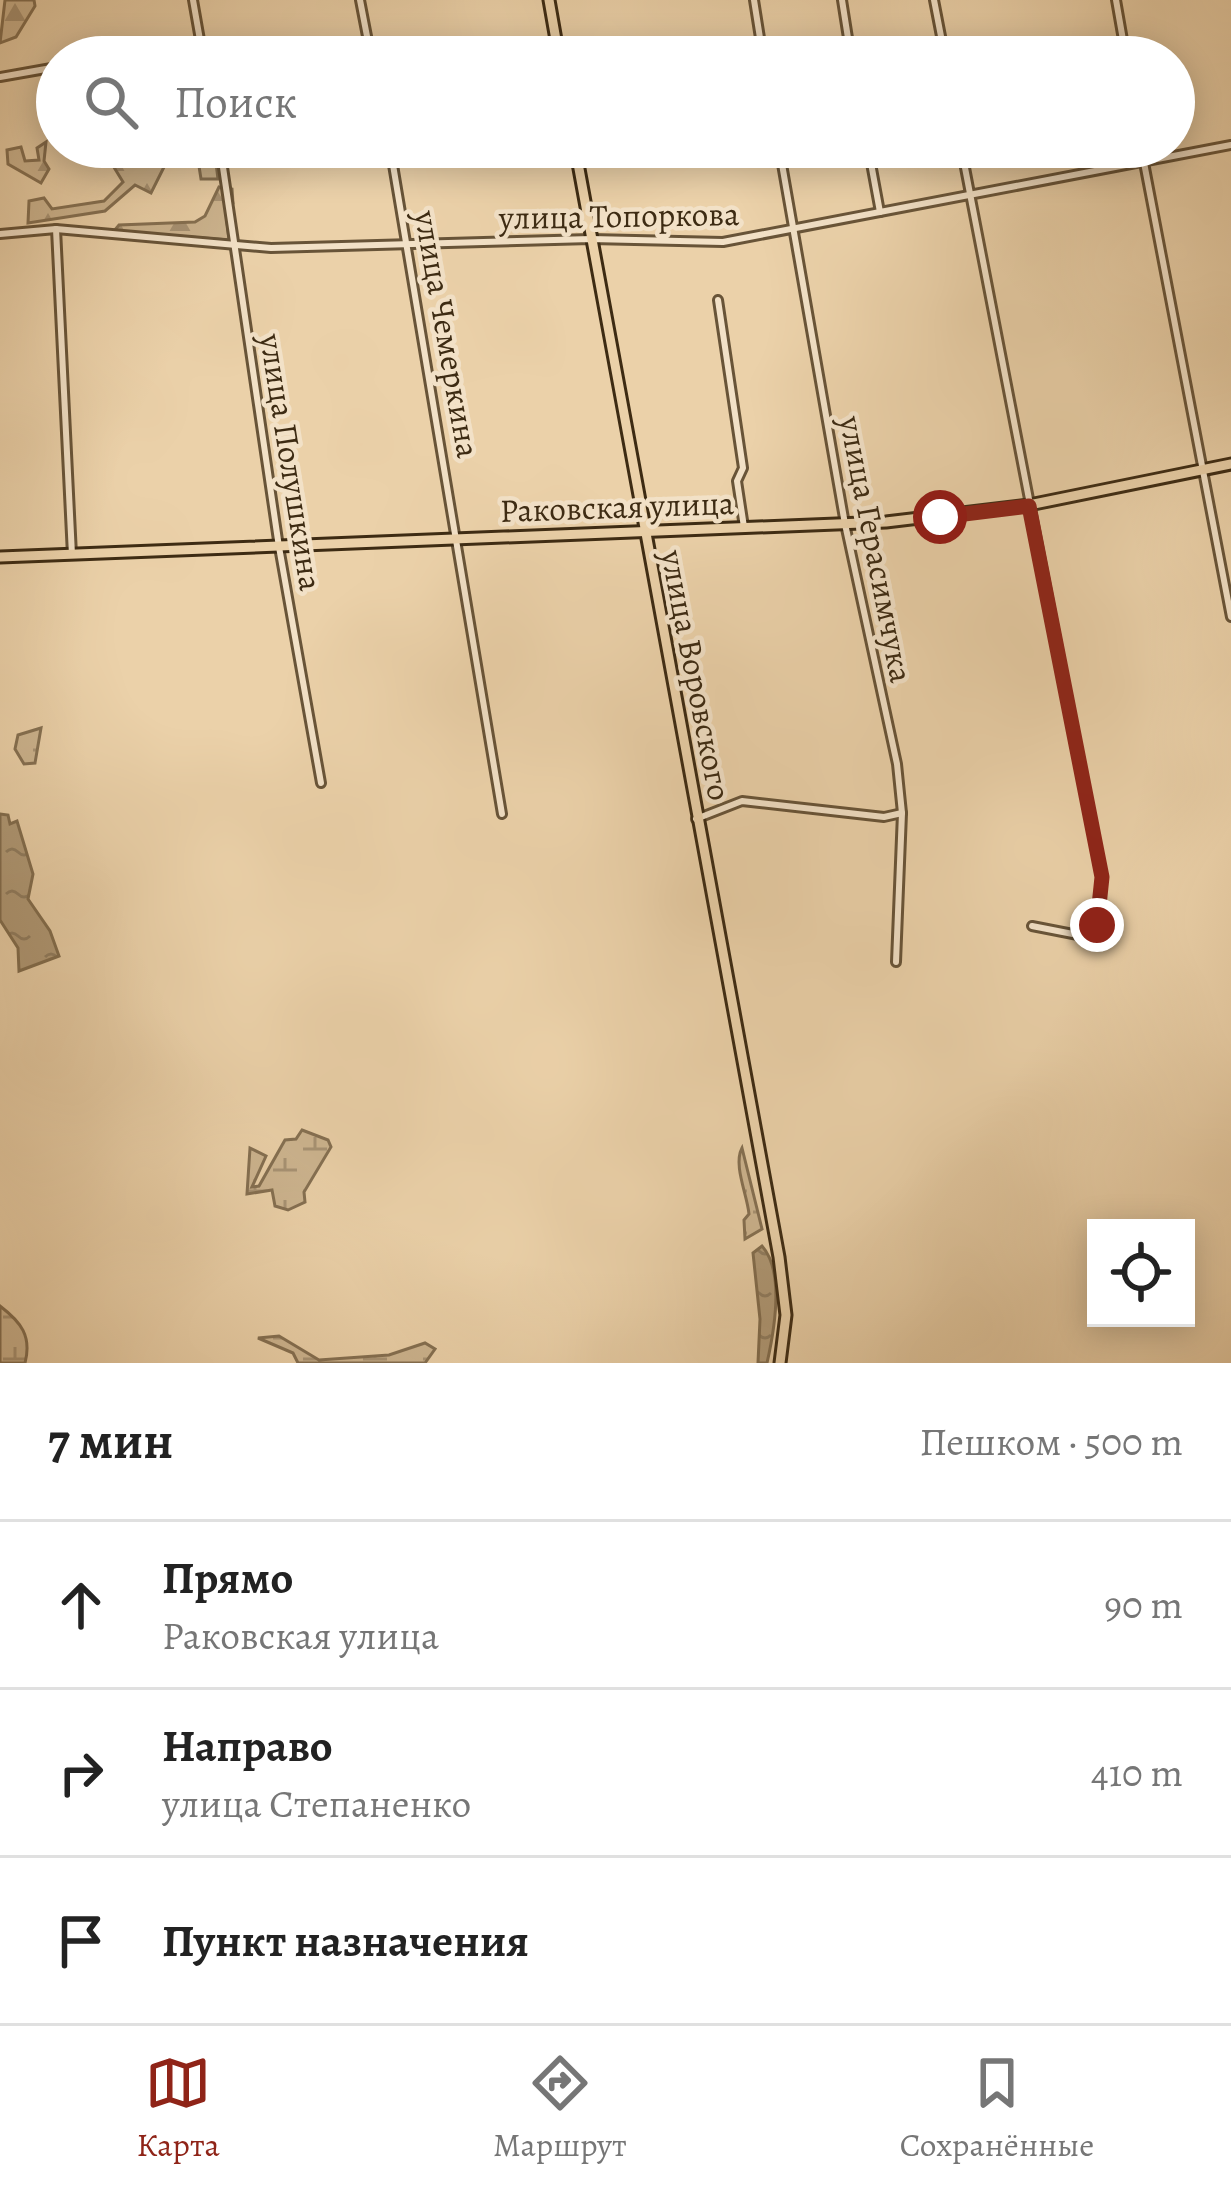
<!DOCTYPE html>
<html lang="ru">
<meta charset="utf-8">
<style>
body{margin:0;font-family:Alegreya,serif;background:#f2f2f2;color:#222}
.controls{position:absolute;right:36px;bottom:36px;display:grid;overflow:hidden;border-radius:0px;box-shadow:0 6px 30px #0003}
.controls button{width:108px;height:108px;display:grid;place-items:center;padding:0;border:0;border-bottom:3px solid #e0e0e0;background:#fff;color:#222;font:60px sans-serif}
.stop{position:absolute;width:36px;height:36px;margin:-27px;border:9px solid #8f2418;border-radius:50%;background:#fff}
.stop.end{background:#8f2418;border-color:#fff;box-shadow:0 3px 12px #0008}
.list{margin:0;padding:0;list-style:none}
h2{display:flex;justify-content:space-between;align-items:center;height:156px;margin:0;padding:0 48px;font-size:51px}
h2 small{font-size:39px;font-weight:400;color:#767676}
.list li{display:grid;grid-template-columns:78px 1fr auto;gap:36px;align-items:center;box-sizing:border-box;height:168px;padding:0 48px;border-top:3px solid #e0e0e0}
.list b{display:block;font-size:45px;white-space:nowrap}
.list p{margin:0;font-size:39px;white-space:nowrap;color:#767676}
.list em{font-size:39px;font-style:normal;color:#767676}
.icon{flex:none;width:66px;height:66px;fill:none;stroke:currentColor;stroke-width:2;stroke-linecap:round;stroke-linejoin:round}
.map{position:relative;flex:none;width:1231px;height:1363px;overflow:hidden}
.search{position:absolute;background:#fff;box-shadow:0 6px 30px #0003;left:36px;right:36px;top:36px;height:132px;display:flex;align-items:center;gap:30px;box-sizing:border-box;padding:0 42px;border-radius:66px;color:#767676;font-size:45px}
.sheet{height:660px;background:#fff}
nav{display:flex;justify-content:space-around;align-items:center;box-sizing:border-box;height:168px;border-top:3px solid #e0e0e0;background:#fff;font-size:33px;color:#767676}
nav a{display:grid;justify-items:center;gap:6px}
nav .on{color:#8f2418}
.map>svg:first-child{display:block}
</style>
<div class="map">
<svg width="1231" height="1363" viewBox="0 0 1231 1363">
<defs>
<pattern id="forest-firs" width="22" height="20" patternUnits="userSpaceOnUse" patternTransform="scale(3)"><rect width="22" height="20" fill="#cdb590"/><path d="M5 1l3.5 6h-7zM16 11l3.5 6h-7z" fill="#a89374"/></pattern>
<pattern id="wetland-marsh" width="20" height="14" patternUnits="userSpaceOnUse" patternTransform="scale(3)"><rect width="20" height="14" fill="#cdb590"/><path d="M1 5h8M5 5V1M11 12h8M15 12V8" fill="none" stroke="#a89374"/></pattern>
<pattern id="water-ripples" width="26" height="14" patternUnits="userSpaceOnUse" patternTransform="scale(3)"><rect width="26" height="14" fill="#b09976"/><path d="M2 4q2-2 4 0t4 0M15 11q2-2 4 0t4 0" fill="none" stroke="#907d60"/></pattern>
</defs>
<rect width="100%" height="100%" fill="#ebd1a9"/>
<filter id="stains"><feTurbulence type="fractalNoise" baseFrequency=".00167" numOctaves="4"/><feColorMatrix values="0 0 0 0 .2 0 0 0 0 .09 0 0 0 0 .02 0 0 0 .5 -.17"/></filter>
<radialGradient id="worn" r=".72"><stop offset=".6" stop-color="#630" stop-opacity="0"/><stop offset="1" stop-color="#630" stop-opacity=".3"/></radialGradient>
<!-- forest -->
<g fill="url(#forest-firs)" stroke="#857052" stroke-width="3">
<polygon points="5,0 34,0 35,6 16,37 0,43"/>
<polygon points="46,142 44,161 49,169 41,183 8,164 7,150 21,147 25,161 39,160 37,148"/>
<polygon points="128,147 151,147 158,160 169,157 151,193 135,185 105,211 28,223 29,201 44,198 52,209 104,201 123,182 112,164 125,159"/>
<polygon points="196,147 214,147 218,179 201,179"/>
<polygon points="219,187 232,189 233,203 225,204 229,240 114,231 119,225 195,222 205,216"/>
</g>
<!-- wetland -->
<g fill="url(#wetland-marsh)" stroke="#857052" stroke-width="3">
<polygon points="41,728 35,763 24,764 15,749 18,735"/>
<polygon points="302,1130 328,1140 331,1147 304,1192 305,1202 288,1210 275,1206 272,1190 247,1194 250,1148 266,1156 252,1187 259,1186 285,1140 296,1139"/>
<path d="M742 1148 762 1229 745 1239 744 1220 749 1214C747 1194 733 1165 742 1148Z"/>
<path d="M0 1306C21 1322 32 1336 25 1363H0Z"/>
<polygon points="279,1336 319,1360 389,1355 425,1343 435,1349 425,1363 298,1363 293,1353 258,1338"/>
</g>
<!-- water -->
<g fill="url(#water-ripples)" stroke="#826d4e" stroke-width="3">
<polygon points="0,814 8,815 10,824 17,821 33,874 28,899 50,931 59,956 19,971 18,948 0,920"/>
<path d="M762 1246C785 1272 774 1332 767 1363H758L760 1319 753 1253Z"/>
</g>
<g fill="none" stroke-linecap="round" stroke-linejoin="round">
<defs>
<g id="street">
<polyline points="193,0 203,57"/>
<polyline points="360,0 371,57"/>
<polyline points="754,0 763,57"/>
<polyline points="842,0 851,57"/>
<polyline points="934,0 945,57"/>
<polyline points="1116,0 1126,57"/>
<polyline points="116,57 200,42"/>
<polyline points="0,77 57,67"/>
<polyline points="220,147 279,547 321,783"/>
<polyline points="390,147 502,814"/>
<polyline points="779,147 845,524 897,764 902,813 896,962"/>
<polyline points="868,147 880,212"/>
<polyline points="961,147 1102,877 1094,932 1078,935 1032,926"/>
<polyline points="1141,147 1231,617"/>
<polyline points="56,229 72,555"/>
<polyline points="0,234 56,229 271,248 591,239 723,242 1231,145"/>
<polyline points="718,300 743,468 737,481 744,527"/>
<polyline points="696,819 742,801 884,817 902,813"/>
</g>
<g id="primary">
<polyline points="549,0 559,57"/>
<polyline points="575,147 779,1257 786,1315 780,1363"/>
<polyline points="0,557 886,522 1029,505 1231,464"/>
</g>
</defs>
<!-- street casing -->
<use href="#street" stroke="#685438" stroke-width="12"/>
<!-- primary casing -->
<use href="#primary" stroke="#3d2b13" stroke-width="15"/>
<!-- street -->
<use href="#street" stroke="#f2e1c7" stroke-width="6"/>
<!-- primary -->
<use href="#primary" stroke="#ebd1a9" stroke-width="9"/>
</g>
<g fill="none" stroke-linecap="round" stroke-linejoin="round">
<!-- route -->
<polyline stroke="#8f2418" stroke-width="15" points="940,517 1029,506 1102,877 1097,925"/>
</g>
<g text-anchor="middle" stroke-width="9" stroke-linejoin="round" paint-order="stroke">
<!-- street labels -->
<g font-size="33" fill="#3d2b13" stroke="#f2e1c7">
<text transform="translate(619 215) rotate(-1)" y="12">улица Топоркова</text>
<text transform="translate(448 334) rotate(80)" y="12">улица Чемеркина</text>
<text transform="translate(292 462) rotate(81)" y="12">улица Полушкина</text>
<text transform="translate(617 506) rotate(-2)" y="12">Раковская улица</text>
<text transform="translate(877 549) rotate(79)" y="12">улица Герасимчука</text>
<text transform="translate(697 675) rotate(79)" y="12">улица Воровского</text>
</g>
</g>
<rect width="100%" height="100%" filter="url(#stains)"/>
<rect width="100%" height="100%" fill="url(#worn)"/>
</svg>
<div class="controls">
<button><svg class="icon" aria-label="locate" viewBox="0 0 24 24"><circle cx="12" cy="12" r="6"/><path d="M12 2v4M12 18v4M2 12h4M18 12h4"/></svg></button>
</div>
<div class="stop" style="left:940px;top:517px"></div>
<div class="stop end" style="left:1097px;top:925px"></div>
<div class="search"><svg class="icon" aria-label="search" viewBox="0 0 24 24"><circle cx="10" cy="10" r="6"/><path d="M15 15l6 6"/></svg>Поиск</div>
</div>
<section class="sheet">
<h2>7 мин<small>Пешком · 500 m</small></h2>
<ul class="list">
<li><svg class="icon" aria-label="ahead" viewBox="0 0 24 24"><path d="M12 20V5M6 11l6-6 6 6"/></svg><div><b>Прямо</b><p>Раковская улица</p></div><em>90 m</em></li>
<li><svg class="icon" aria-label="right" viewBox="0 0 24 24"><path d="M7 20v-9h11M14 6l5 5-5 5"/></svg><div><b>Направо</b><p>улица Степаненко</p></div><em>410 m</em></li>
<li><svg class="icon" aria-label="arrive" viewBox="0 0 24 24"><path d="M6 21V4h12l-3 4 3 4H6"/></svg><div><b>Пункт назначения</b></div></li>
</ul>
</section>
<nav>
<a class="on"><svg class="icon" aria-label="map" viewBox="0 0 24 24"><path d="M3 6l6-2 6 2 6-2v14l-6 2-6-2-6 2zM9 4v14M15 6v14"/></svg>Карта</a>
<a><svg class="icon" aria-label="directions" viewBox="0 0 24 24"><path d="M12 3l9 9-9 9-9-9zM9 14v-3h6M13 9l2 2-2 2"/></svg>Маршрут</a>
<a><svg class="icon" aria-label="saved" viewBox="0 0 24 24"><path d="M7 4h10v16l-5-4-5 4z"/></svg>Сохранённые</a>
</nav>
